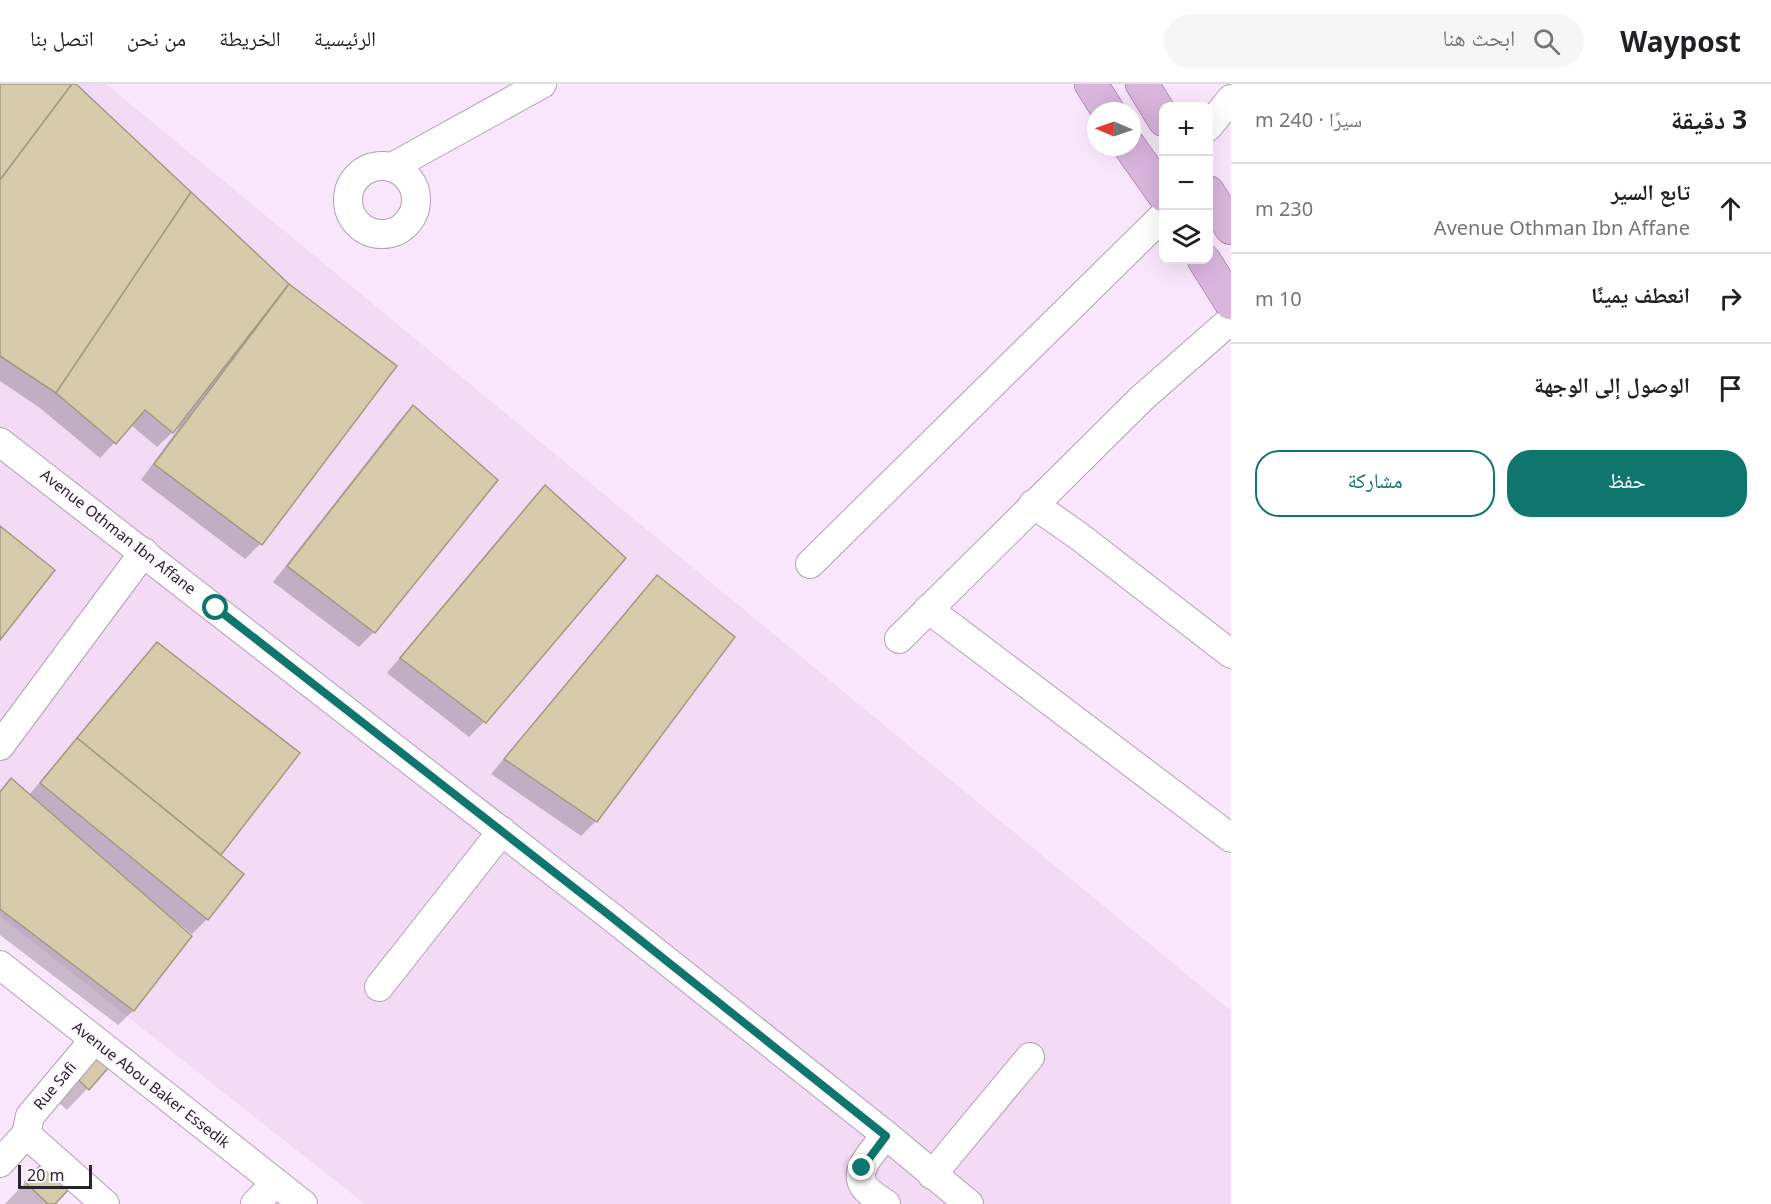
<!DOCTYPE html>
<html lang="ar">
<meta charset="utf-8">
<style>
body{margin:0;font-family:"Noto Sans","Noto Naskh Arabic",sans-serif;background:#f6f6f6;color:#202124;direction:rtl}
.controls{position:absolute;right:18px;top:18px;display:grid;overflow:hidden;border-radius:12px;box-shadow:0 6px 24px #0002}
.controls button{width:54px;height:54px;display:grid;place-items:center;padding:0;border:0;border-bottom:2px solid #e0e0e0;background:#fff;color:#202124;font:30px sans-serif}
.compass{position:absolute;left:1087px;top:18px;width:54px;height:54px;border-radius:50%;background:#fff;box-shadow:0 6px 24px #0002;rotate:272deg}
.scale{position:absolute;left:18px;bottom:15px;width:74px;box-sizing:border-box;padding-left:6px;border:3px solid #2a232b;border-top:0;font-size:16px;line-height:21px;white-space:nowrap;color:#2a232b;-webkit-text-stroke:4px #fefaff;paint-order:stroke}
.stop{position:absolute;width:18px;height:18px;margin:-14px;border:4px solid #0f766e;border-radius:50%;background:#fff}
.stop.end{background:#0f766e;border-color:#fff;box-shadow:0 2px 6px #0008}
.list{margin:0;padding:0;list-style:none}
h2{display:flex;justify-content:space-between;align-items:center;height:78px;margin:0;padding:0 24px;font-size:26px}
h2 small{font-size:20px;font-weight:400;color:#757577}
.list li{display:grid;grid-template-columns:39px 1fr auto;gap:18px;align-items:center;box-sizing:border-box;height:90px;padding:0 24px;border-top:2px solid #e0e0e0}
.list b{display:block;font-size:22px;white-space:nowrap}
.list p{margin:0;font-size:20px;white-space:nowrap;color:#757577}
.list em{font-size:20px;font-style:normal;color:#757577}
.actions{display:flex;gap:12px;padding:18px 24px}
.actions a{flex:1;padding:14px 0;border:2px solid #0f766e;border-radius:24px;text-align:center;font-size:21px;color:#0f766e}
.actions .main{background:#0f766e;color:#fff}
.icon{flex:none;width:33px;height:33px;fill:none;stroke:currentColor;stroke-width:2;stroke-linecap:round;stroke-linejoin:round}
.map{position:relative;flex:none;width:1231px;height:1120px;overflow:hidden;direction:ltr}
header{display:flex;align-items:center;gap:36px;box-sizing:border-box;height:84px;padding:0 30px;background:#fff;border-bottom:2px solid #e0e0e0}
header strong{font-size:28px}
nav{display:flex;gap:33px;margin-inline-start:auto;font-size:21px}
.search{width:420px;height:54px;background:#f6f6f6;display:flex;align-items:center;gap:15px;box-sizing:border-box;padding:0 21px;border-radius:33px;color:#757577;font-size:22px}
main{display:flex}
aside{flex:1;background:#fff}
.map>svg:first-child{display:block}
</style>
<header>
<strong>Waypost</strong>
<div class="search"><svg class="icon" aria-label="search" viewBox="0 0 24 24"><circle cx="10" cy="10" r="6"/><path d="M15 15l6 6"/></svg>ابحث هنا</div>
<nav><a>الرئيسية</a><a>الخريطة</a><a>من نحن</a><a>اتصل بنا</a></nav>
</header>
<main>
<aside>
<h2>3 دقيقة<small>سيرًا · 240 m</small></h2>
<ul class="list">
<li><svg class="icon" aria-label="ahead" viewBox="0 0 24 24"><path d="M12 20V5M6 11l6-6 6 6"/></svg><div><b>تابع السير</b><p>Avenue Othman Ibn Affane</p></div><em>230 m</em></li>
<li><svg class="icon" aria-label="right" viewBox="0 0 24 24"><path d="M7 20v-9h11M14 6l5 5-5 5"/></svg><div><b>انعطف يمينًا</b></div><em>10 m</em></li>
<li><svg class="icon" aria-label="arrive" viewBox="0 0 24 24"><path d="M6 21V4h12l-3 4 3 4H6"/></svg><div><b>الوصول إلى الوجهة</b></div></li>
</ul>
<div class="actions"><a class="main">حفظ</a><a>مشاركة</a></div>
</aside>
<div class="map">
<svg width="1231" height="1120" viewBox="0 0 1231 1120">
<rect width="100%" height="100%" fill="#fbe7fd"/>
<!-- built -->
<polygon fill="#f3daf5" points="0,0 106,0 1231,927 1231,1120 365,1120 0,832"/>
<!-- shadow -->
<g fill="#0003">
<polygon points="0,0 74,0 288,201 395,282 260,460 245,475 141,396 178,345 177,344 157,363 131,341 100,374 40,324 0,297"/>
<polygon points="413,323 374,548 359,563 273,498 398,338"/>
<polygon points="545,403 624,474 484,638 469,653 387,589 530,418"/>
<polygon points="657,493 733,553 596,737 581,752 491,690 642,508"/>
<polygon points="157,560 298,669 219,771 207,835 192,850 176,837 174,839 133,927 118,941 0,851 0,707 11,696 29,711 142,575"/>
<polygon points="89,967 88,1004 67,1026 49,1010"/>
<polygon points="45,1078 53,1120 5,1120 24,1100"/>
</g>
<!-- building -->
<g fill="#d7cbab" stroke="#a19981" stroke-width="1.5">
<polygon points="0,0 72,0 0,96"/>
<polygon points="72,0 76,0 191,108 56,309 0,272 0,96"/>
<polygon points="191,108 289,200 173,349 145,326 116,360 56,309"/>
<polygon points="289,200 397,282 262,461 154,380"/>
<polygon points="413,321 498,396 375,549 287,482"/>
<polygon points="545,401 626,474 486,639 400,574"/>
<polygon points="0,442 55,486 0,556"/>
<polygon points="657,491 735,553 597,738 504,675"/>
<polygon points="157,558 300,669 221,771 77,654"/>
<polygon points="77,654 244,790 208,836 40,699"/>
<polygon points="11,694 192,852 134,927 0,825 0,708"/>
<polygon points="89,965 109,983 89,1006 70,988"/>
<polygon points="45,1076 72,1102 55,1120 48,1120 25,1098"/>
</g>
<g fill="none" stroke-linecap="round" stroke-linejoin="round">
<defs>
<g id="minor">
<polyline points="1208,43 1231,15"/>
<circle cx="382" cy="116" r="34"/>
<polyline points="392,83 542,0"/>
<polyline points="0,358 609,831 886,1051 969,1120"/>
<polyline points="1033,420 1080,453 1231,570"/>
<polyline points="810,480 1164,131"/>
<polyline points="928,525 1231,754"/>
<polyline points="899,555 1142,314 1231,236"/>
<polyline points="0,662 144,468"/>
<polyline points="0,881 303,1120"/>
<polyline points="379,903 502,747"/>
<polyline points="26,1050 105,1120"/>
<polyline points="0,1079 26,1050 30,1032 94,956"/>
<polyline points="932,1091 1030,973"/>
<polyline points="255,1120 275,1099"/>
<path d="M886 1120C879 1115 872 1111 866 1105 850 1087 875 1066 886 1051"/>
</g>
<g id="major">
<polyline points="1091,0 1108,27"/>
<polyline points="1142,0 1164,36"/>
<polyline points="1130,63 1164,111"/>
<polyline points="1208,108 1231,144"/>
<polyline points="1204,176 1231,219"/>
</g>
</defs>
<!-- minor casing -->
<use href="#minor" stroke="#b2a0b4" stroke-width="30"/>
<!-- major casing -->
<use href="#major" stroke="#8c6391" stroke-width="34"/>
<!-- minor -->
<use href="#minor" stroke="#fff" stroke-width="28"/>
<!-- major -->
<use href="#major" stroke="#dab6de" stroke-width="33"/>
</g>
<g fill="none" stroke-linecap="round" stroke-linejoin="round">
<!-- route -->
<polyline stroke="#0f766e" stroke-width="8" points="216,524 609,831 886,1052 862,1084"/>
</g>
<g text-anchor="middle" stroke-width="4.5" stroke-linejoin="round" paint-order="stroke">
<!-- street labels -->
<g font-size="15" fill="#2a232b" stroke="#fefaff">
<text transform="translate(118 448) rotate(38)" y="5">Avenue Othman Ibn Affane</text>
<text transform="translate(151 1001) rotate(38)" y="5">Avenue Abou Baker Essedik</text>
<text transform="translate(55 1002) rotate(-50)" y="5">Rue Safi</text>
</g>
</g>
</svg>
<div class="controls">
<button>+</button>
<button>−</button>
<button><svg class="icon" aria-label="layers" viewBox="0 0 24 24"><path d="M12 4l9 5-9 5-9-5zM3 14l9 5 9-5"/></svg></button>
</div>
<svg class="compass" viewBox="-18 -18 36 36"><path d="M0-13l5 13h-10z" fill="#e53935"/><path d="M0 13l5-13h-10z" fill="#757577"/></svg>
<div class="scale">20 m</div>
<div class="stop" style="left:216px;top:524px"></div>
<div class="stop end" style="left:862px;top:1084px"></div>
</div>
</main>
